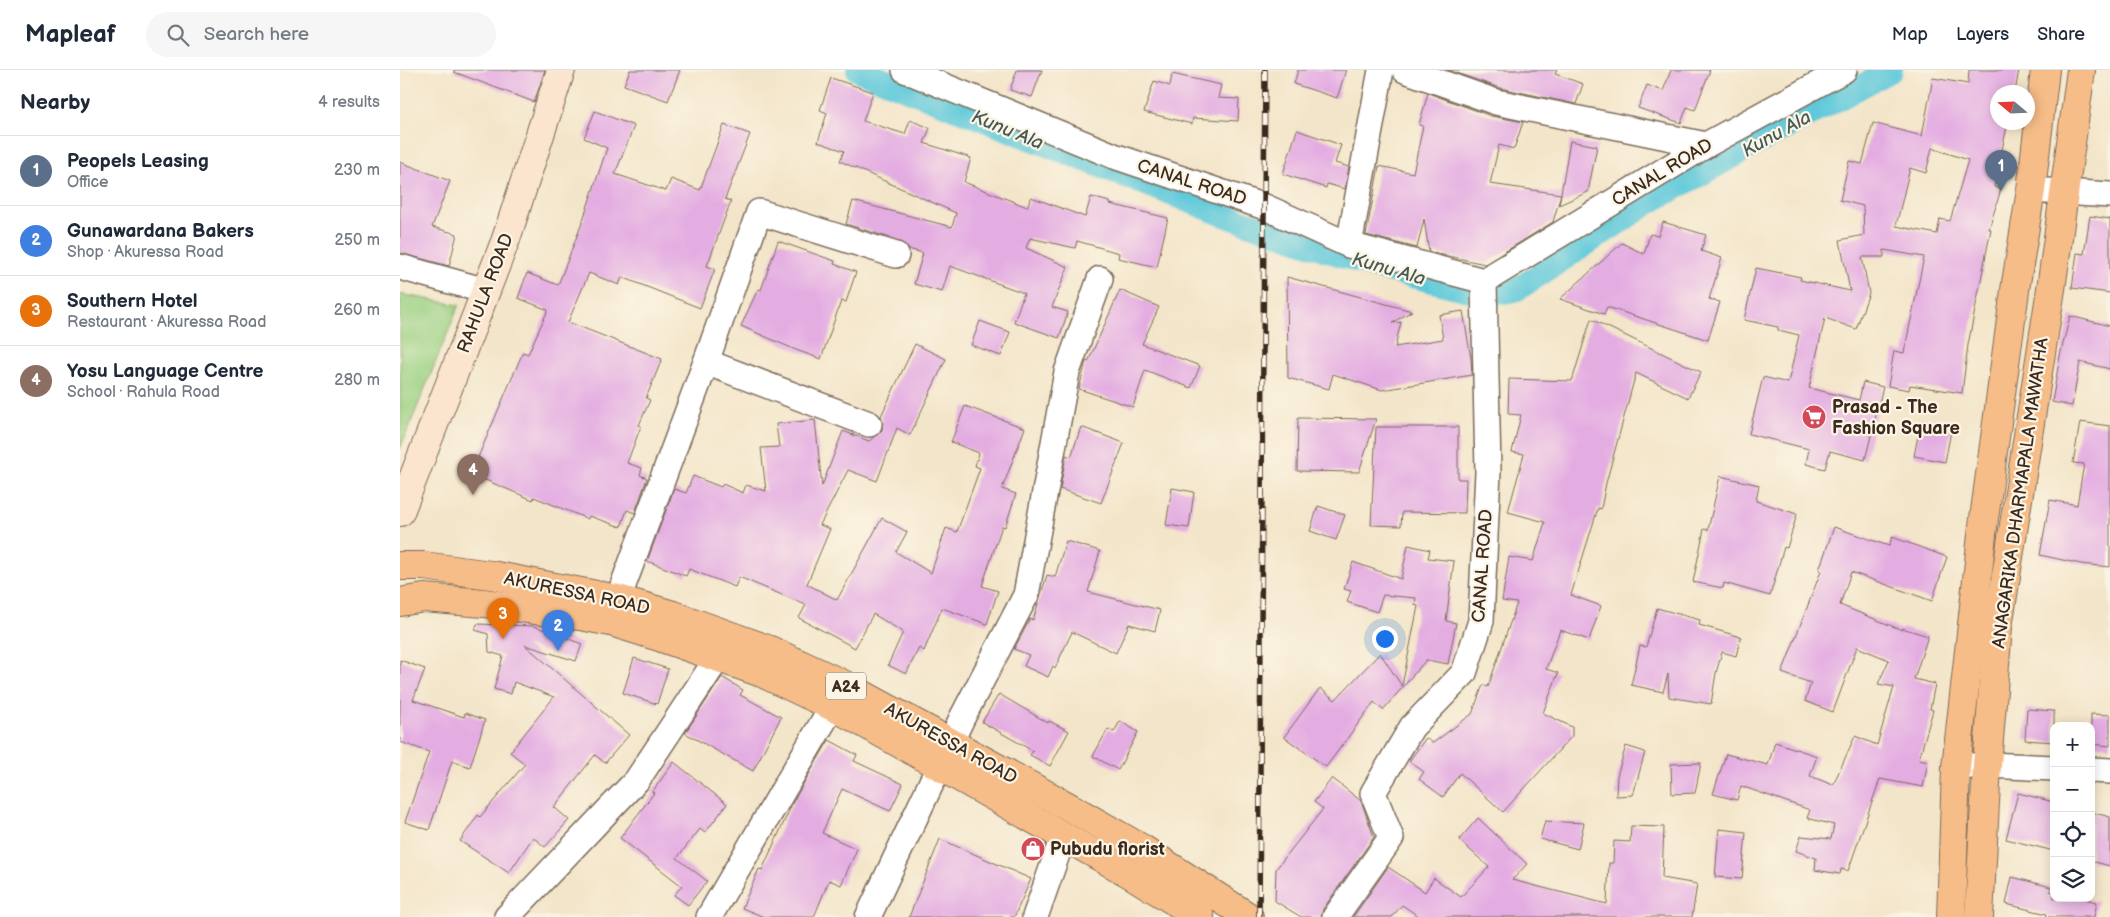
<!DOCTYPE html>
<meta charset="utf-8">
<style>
body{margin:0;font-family:"Balsamiq Sans",sans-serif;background:#f6f6f7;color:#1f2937}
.controls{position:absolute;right:15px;bottom:15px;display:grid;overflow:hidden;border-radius:10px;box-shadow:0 2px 12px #0003}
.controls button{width:45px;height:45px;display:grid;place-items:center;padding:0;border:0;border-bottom:1px solid #e0e1e3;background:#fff;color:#1f2937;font:25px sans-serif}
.compass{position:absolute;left:1590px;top:15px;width:45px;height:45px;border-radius:50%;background:#fff;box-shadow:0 2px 12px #0003;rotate:289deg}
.you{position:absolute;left:984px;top:568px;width:18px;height:18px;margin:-12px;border:4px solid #fff;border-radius:50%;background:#1a73e8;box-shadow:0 0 0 8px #1a73e833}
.badge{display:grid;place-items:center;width:32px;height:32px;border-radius:50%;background:#d1495b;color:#fff;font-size:16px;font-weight:700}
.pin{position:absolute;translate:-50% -41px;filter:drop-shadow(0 1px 2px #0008)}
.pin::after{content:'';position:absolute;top:26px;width:18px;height:15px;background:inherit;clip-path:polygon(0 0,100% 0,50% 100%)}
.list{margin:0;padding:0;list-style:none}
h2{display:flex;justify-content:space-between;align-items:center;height:65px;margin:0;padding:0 20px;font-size:21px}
h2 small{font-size:16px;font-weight:400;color:#747a83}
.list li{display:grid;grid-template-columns:32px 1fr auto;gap:15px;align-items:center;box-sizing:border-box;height:70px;padding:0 20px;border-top:1px solid #e0e1e3}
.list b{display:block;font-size:19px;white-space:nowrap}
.list p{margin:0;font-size:16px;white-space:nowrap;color:#747a83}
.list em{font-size:16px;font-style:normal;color:#747a83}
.icon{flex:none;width:28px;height:28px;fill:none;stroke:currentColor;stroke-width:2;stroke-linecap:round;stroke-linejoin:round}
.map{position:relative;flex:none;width:1710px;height:847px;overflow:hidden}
header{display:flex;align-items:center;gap:30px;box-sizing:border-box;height:70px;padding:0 25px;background:#fff;border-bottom:1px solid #e0e1e3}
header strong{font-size:24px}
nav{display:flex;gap:28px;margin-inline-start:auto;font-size:18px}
.search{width:350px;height:45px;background:#f6f6f7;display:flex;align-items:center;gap:12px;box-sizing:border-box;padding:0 18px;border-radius:28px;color:#747a83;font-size:19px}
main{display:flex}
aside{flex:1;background:#fff}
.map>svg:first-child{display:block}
</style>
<header>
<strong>Mapleaf</strong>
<div class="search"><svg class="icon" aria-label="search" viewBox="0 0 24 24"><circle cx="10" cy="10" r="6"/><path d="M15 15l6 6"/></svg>Search here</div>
<nav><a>Map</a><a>Layers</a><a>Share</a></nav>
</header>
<main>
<aside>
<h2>Nearby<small>4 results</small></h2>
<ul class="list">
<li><span class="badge" style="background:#5c6f8a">1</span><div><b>Peopels Leasing</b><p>Office</p></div><em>230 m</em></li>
<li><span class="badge" style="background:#3f7fe0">2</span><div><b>Gunawardana Bakers</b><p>Shop · Akuressa Road</p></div><em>250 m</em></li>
<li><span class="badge" style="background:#e8710a">3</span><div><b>Southern Hotel</b><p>Restaurant · Akuressa Road</p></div><em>260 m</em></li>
<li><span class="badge" style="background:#8d6e63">4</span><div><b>Yosu Language Centre</b><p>School · Rahula Road</p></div><em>280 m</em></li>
</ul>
</aside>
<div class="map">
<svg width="1710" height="847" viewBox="0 0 1710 847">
<rect width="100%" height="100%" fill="#fcf5e5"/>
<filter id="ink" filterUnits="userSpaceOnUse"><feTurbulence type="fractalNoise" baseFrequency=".02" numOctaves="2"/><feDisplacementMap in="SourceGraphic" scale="10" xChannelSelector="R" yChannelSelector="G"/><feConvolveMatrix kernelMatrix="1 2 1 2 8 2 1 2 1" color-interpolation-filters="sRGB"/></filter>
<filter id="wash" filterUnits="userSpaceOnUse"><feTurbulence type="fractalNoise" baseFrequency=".0096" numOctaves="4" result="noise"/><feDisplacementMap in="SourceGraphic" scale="20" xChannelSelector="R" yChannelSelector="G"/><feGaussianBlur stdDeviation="1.12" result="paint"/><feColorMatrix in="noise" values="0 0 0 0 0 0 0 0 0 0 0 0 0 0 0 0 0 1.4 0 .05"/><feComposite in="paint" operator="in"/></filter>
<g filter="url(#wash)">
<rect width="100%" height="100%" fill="#f3e5c9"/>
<!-- green -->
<polygon fill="#9ad081" stroke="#6a7d50" points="0,224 59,235 0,379"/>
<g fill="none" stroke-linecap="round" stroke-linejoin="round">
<!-- canal -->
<polyline stroke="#5fc9da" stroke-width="24" points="458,0 827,146 976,197 1085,224 1116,220 1250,132 1491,0"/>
</g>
<g id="blocks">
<!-- building -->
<g fill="#e4ade2" fill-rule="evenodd">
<polygon points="54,0 145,0 134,32 54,2"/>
<polygon points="230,0 280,0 268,31 224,15"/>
<polygon points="617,0 642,0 632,27 610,20"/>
<polygon points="898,0 946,0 937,28 894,14"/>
<polygon points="1048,0 1157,0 1155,4 1183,14 1176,34 1100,18"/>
<polygon points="1271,0 1310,0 1295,40 1287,37 1281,53 1238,38 1247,15 1263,21"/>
<path d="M1569 0H1619L1615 22H1598V52H1608L1594 117 1601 119 1589 159H1591L1568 275 1562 323 1510 315 1509 320 1488 316 1494 281 1504 283 1524 187 1484 180V187H1462L1469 223 1456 259 1425 248 1409 318 1459 330 1463 312 1483 317 1465 390 1430 381 1425 399 1406 394 1409 379 1349 364 1363 307 1388 313 1399 265 1378 260V257L1344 250 1356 198 1401 207 1400 210 1450 221 1440 170 1464 165 1463 136 1440 130 1449 91 1462 94 1473 53 1522 66 1533 8 1568 14ZM1532 78 1568 90 1550 151 1540 149 1537 164 1496 156 1510 98 1526 103Z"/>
<polygon points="772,4 821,15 818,28 839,29 838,51 793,48 792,54 744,42 754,11 770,16"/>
<polygon points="431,8 473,22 463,51 505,64 510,50 530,58 524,73 571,88 564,112 627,137 631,127 685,147 691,127 710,132 710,134 768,148 757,197 718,188 719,183 677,171 675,178 630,168 626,178 668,197 652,237 668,242 659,268 614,252 624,223 550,196 542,222 514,214 523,183 508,179 500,171 446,154 453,131 552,157 556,143 440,91 444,81 418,72 427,43 420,40"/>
<polygon points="1028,23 1091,46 1123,52 1114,79 1099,75 1090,114 1161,124 1153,152 1085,194 1029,182 1024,149 1017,178 966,165 979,96 1013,103 1023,56 1019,55"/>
<polygon points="195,41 234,56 215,104 266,121 271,109 300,120 324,55 350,64 325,129 331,131 307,196 315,199 300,238 222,207 219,215 189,203 168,252 262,289 246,328 250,330 239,355 241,356 227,393 242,398 240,405 247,408 235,443 227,440 221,457 189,446 188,449 134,427 133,430 71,404 123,282 128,284 148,240 118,228 127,203 158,215 182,153 207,78 184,68"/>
<polygon points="897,60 941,75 935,93 949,97 945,119 927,114 926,118 883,104"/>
<polygon points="1170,71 1197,76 1188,122 1159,135"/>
<polygon points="0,92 50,111 32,157 57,164 49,196 0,183"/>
<polygon points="1690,146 1710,149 1710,223 1672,218 1677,183 1684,184"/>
<polygon points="1263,152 1306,165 1301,181 1322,188 1309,229 1320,232 1308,270 1207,237 1204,244 1160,229 1222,173 1244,184 1250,164 1258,166"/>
<polygon points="378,171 435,191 434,194 456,202 446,232 441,231 421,289 396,280 341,256 358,219 361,220"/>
<polygon points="887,207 1012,241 992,253 1001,252 995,277 1043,269 1039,245 1063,241 1071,289 1072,305 982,320 933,304 929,319 888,308"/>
<polygon points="720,220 759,237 742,274 800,296 791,318 745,300 733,337 679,319 686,291 688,292"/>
<polygon points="1670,246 1710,256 1710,299 1680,292 1672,336 1652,332 1660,286"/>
<polygon points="1191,249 1301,302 1288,328 1236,303 1206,413 1201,439 1198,438 1171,525 1201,536 1189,570 1160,560 1146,599 1158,603 1143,643 1172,657 1172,666 1103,742 1060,703 1043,727 1019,709 1024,702 1009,691 1026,668 1033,673 1072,644 1083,615 1088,617 1117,533 1102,531 1109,487 1133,491 1145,452 1108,442 1124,384 1112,382 1121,345 1108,344 1109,309 1172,311"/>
<polygon points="580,251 610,262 601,286 571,275"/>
<polygon points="515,274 546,289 510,365 497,358 477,411 448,400 420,455 430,459 407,514 437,530 482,448 507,462 496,482 531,503 546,458 557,462 580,398 575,396 579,383 551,372 565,336 625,358 602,419 616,424 605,457 602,456 582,516 598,521 587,554 542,538 524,581 519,578 506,604 488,595 503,562 473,544 455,578 399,548 406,535 339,507 335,517 289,499 286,506 247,491 274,419 286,423 293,406 321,417 323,414 343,423 346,415 366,421 361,378 379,377 376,354 415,350 422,416 443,361 469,371 482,360 483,352 481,346"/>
<polygon points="898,348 976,349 959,402 897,401"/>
<polygon points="1521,351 1552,356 1545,392 1514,386"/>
<polygon points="1680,352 1710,356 1710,497 1681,494 1640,485 1650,430 1677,435 1684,394 1673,393"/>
<polygon points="681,357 724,373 701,433 660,419 666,385 671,387"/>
<polygon points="976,357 1058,357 1058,409 1066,409 1065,443 1002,442 1001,456 971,455"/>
<polygon points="1320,406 1359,415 1356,431 1397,444 1387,478 1384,477 1370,526 1324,513 1323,518 1293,512 1304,459 1308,460"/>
<polygon points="772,418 794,422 789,458 766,455"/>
<polygon points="918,436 945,445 936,470 910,461"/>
<polygon points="1434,457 1489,476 1492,467 1547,487 1532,531 1451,502 1440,535 1502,560 1502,558 1528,566 1514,609 1535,614 1530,639 1533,640 1519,689 1528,691 1523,717 1480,709 1448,801 1441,799 1440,804 1415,800 1416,788 1396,781 1401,766 1431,769 1434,755 1407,748 1410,740 1341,716 1337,730 1313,724 1326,684 1368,695 1375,672 1417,686 1410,706 1433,715 1455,666 1477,675 1494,617 1478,614 1489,590 1457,577 1433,642 1405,631 1411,613 1382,603 1421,501 1419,500"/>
<polygon points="666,471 700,481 688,522 760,540 755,561 729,554 716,583 672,562 655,598 653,596 648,607 624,596 629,585 614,579 630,549 633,550 647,505 655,507"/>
<polygon points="1008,475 1030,480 1028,488 1054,491 1046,551 1056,553 1048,594 1026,590 983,640 974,632 926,697 884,667 920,618 935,630 980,583 1002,616 1018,536 1015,535 1016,528 983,525 977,542 947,532 951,521 944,519 953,492 1001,509"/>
<polygon points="1257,538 1300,550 1299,555 1341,567 1336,586 1322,582 1316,603 1311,634 1269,627 1268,604 1263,622 1231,615 1240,576 1246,577"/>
<polygon points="77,554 134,556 182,574 176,591 125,575 229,665 205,693 195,685 154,737 169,750 145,777 133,767 109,803 60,771 78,745 80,747 125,694 110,682 154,627 114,612 111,624 94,619 103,586 89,582 88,564 75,560"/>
<polygon points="234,588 268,599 257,634 223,623"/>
<polygon points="0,590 25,599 13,630 64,647 65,643 85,650 70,697 52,691 29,760 5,752 29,682 0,672"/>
<polygon points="322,607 343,620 340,625 381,647 353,701 285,663"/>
<polygon points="599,624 648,653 649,651 669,661 650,696 630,685 633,681 582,652"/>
<polygon points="1627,639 1654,641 1654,672 1625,670"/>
<polygon points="1691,644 1710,645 1710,676 1691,674"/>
<polygon points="720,651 738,662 718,700 693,686 708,659 714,662"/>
<polygon points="429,670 457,685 454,691 503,714 490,741 442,719 422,763 457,779 441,815 429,810 414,847 364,847 342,838 359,799 362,800 394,730"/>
<polygon points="1226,676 1245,682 1233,725 1216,726 1217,706"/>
<polygon points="274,692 327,734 305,763 300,759 277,788 307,811 288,835 274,825 282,816 220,768 254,723 252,722"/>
<polygon points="1301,693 1295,723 1272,724 1271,694"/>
<polygon points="932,708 961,731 974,767 923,839 921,847 901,847 875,831 876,799 923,739 914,732"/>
<polygon points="1618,723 1654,732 1654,781 1606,769"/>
<polygon points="1691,742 1710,747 1710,796 1691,791"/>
<polygon points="1078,748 1127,794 1112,810 1207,834 1209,793 1213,793 1214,771 1230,772 1231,756 1264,757 1262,808 1297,814 1292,847 1020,847 1002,835 992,847 953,847 988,797 1025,822 1034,808 1061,827 1089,797 1059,770"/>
<polygon points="1145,751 1184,753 1178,779 1140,769"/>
<polygon points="1319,759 1346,762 1342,809 1315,807"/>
<polygon points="540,769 631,809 614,847 509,847"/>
<polygon points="1612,807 1651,817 1650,821 1654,822 1654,828 1680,828 1697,832 1694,847 1646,847 1647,844 1606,834"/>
</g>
</g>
</g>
<g filter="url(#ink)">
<use href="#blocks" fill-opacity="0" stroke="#7b6b5a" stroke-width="1"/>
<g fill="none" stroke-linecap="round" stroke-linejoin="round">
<defs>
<g id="minor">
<polyline points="505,0 714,86 865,137 949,175 1084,211 1306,75 1444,0"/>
<polyline points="1005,0 1096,32 1306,75"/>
<polyline points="1631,120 1710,125"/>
<polyline points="949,175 981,0"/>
<polyline points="0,197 86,221"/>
<polyline points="306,292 469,354"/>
<polyline points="218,529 306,292 359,142 496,185"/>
<polyline points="1556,697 1587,695 1654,698"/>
<polyline points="1691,700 1710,701"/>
<polyline points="107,847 237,710 313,595 324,569"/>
<polyline points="309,847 443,618"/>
<polyline points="468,847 562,648 626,525 667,302 700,209"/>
<polyline points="635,847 663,767"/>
<polyline points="935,847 991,768 973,723 1012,657 1064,603 1081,551 1088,402 1084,211"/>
</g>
<polyline id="secondary" points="0,442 106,169 161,0"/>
<g id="trunk">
<polyline points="0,496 23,496 91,505 218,529 273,545 370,580 445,615 671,738 741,778 849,847"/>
<polyline points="0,532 24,528 84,533 186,547 211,552 262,568 362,603 444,642 732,805 800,847"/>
<polyline points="1551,847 1556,697 1583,456 1616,213 1631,120 1645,0"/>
<polyline points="1579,847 1587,695 1598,557 1651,219 1681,0"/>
</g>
</defs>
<!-- minor casing -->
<use href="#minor" stroke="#7b6b5a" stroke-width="28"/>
<!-- secondary casing -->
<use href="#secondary" stroke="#7b6b5a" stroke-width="30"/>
<!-- trunk casing -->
<use href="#trunk" stroke="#7b6b5a" stroke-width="30"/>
<!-- minor -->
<use href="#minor" stroke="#fff" stroke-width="25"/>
<!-- secondary -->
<use href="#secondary" stroke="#fce5cf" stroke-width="28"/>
<!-- trunk -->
<use href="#trunk" stroke="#f7bd88" stroke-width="28"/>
<defs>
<polyline id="rail" points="859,847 865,0"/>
</defs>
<!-- rail casing -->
<use href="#rail" stroke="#3b2a1e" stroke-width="5.5"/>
<!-- rail -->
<use href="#rail" stroke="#fcf5e5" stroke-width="4" stroke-dasharray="11" stroke-linecap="butt"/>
</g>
</g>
<!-- icons -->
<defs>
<symbol id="supermarket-disc" viewBox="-11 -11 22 22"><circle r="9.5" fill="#d1495b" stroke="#fcf5e5"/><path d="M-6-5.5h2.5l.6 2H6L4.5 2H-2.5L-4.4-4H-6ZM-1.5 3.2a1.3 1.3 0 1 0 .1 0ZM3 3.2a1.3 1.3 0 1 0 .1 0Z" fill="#fff"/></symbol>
<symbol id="shop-disc" viewBox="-11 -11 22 22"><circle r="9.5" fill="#d1495b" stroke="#fcf5e5"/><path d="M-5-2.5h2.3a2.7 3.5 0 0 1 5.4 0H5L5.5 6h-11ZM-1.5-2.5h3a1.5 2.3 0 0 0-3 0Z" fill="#fff"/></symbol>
</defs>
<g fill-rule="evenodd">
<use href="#supermarket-disc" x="1400" y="333" width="28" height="28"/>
<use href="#shop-disc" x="619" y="765" width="28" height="28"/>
</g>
<g text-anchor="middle" stroke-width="4.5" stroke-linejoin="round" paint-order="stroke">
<!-- shield labels -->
<rect fill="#fcf5e5" stroke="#75675a" stroke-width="1" x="426" y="602.5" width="40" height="27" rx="4"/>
<g font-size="16" font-weight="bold" fill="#3b2a1e">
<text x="446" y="622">A24</text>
</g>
<!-- street labels -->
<g font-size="18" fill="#3b2a1e" stroke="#fcf5e5">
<text transform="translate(1262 102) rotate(-31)" y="6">CANAL ROAD</text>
<text transform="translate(792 112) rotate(18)" y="6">CANAL ROAD</text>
<text transform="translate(85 223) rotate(-69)" y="6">RAHULA ROAD</text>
<text transform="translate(1620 423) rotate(-82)" y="6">ANAGARIKA DHARMAPALA MAWATHA</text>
<text transform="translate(1082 496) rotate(-86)" y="6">CANAL ROAD</text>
<text transform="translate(177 523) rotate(12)" y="6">AKURESSA ROAD</text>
<text transform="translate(551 673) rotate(29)" y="6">AKURESSA ROAD</text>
</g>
<!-- poi labels -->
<g font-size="18" font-weight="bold" fill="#3b2a1e" stroke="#fcf5e5" text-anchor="start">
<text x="1432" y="343">Prasad - The<tspan x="1432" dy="21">Fashion Square</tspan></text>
<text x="650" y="785">Pubudu florist</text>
</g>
<!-- water labels -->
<g font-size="19" font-style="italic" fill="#465a56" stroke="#fcf5e5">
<text transform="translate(608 59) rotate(22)" y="7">Kunu Ala</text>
<text transform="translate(1376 63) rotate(-29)" y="7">Kunu Ala</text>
<text transform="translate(989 198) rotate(16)" y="7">Kunu Ala</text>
</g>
</g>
</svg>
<div class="controls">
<button>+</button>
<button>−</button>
<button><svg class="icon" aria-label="locate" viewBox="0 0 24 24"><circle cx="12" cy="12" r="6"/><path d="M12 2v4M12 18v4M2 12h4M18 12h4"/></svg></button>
<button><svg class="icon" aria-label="layers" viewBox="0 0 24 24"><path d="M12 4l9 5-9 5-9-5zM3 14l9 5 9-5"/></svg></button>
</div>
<svg class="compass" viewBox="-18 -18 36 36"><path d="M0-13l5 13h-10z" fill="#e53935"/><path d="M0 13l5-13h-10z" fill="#747a83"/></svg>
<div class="you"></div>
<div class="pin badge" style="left:1601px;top:121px;background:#5c6f8a">1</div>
<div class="pin badge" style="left:158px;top:581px;background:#3f7fe0">2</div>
<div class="pin badge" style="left:103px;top:569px;background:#e8710a">3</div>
<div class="pin badge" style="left:73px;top:425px;background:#8d6e63">4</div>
</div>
</main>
